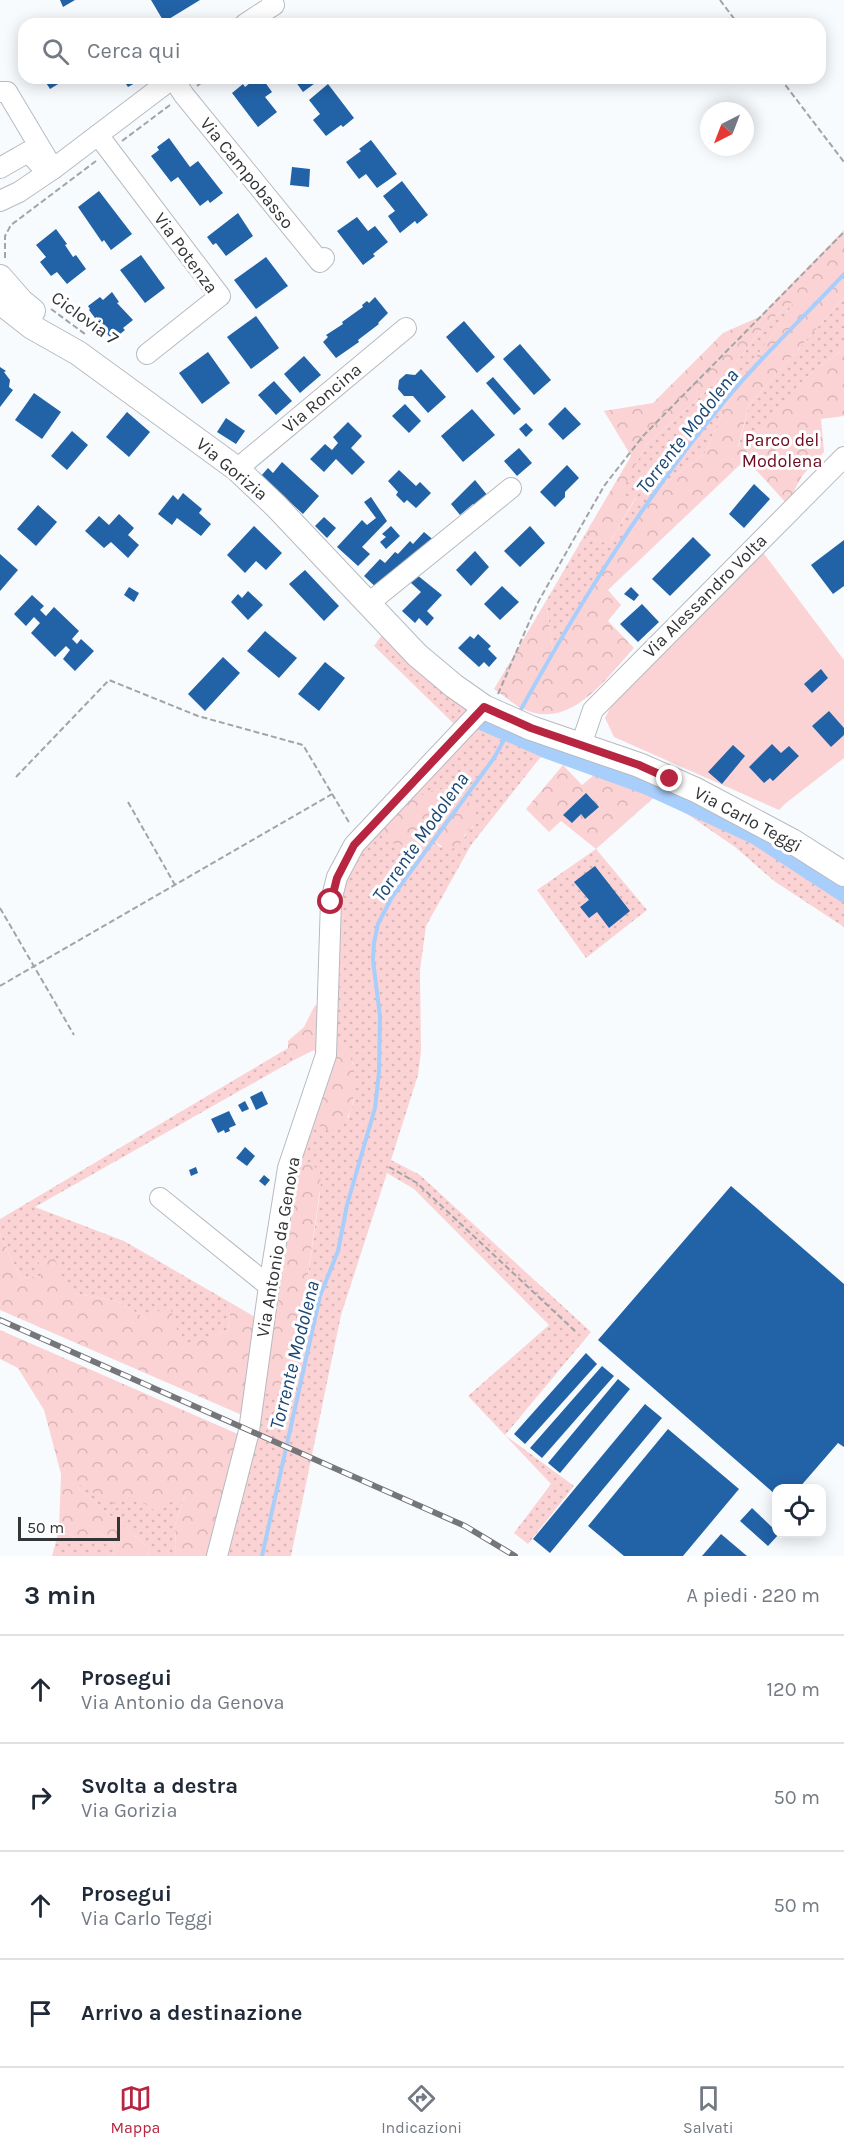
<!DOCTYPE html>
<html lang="it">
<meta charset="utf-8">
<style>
body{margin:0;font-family:Karla,sans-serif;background:#f2f2f3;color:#1f2937}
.controls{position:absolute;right:18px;bottom:18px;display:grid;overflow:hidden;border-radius:12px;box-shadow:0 3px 15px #0003}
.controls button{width:54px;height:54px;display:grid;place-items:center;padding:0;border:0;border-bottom:2px solid #e0e1e3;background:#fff;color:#1f2937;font:30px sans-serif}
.compass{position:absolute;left:700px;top:102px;width:54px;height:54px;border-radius:50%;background:#fff;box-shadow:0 3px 15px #0003;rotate:222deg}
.scale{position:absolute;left:18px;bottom:15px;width:102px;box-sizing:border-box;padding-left:6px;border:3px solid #333436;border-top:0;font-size:16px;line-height:21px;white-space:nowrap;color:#333436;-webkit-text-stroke:4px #fff;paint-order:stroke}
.stop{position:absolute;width:18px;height:18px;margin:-14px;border:4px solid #b72541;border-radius:50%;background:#fff}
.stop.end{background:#b72541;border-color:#fff;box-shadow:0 2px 6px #0008}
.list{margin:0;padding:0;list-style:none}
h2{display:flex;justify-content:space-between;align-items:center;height:78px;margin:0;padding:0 24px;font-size:26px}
h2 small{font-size:20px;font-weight:400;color:#747a83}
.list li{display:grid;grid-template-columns:39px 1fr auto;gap:18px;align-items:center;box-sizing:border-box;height:108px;padding:0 24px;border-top:2px solid #e0e1e3}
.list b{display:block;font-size:22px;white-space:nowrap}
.list p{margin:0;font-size:20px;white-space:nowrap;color:#747a83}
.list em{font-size:20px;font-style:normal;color:#747a83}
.icon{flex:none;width:33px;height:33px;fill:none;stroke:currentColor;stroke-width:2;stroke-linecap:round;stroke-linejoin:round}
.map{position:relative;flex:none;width:844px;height:1556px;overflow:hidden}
.search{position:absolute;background:#fff;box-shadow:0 3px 15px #0003;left:18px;right:18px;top:18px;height:66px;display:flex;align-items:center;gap:15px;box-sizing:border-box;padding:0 21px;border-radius:18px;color:#747a83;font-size:22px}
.sheet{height:510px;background:#fff}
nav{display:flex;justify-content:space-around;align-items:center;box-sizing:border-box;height:84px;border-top:2px solid #e0e1e3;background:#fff;font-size:16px;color:#747a83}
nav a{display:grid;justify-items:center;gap:3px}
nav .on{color:#b72541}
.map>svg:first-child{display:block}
</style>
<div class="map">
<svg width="844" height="1556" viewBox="0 0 844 1556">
<defs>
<pattern id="grass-dots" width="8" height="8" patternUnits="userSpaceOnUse" patternTransform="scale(1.5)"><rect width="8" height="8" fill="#fbd3d4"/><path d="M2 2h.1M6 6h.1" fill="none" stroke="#d8b6b7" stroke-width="1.8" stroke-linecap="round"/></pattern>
<pattern id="forest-crowns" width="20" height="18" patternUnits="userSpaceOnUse" patternTransform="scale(1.5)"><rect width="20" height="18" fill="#fbd3d4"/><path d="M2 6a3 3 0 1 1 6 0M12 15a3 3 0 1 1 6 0" fill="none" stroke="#d8b6b7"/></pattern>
</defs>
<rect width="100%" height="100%" fill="#f8fbfe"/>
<!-- grass -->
<g fill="url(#grass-dots)" fill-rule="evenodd">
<polygon points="799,296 729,396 706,452 657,490 593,585 553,652 546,601 584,536 609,544 636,498 619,495 646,445 733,367 764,326"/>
<polygon points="844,297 844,349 812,372 738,449 749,405"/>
<path d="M384 632 551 744 793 853 844 887V927L774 881 735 847 658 794 549 752 539 759 471 845 426 926 420 970 421 1051 418 1075 391 1160 420 1175 591 1332 505 1435 574 1486 528 1544 514 1533 551 1484 468 1396 549 1325 414 1189 387 1173 341 1315 291 1556H217L256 1387 301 1361 298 1343 320 1193 298 1166 312 1097 348 1118 354 1100 353 1063 335 1045 318 1007 322 904 358 832 454 724 374 646ZM452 789 462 796 473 807V827L467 830 465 837 440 847 433 841 402 845 435 790Z"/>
<polygon points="596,849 647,910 586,958 537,890"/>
<polygon points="288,1048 294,1060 35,1207 124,1241 231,1303 228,1330 182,1347 147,1319 117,1301 67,1292 42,1276 21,1278 0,1235 0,1219"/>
<polygon points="61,1474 114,1503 133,1496 185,1496 175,1524 176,1556 147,1556 150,1549"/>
<polygon points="59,1530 82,1541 99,1532 115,1546 113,1556 52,1556"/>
</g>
<!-- forest -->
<g fill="url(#forest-crowns)">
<path d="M844 230V297L749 405 738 447 812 372 844 349V416L821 419 824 452 802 476 787 504 746 459 608 590 621 605 608 621 634 648C606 678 570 733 521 708 512 703 503 695 494 689L546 601 553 652 552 656 593 585 657 490 706 452 729 396 797 298 764 326 733 367 646 445 620 495 636 497 609 544 584 536 631 456 604 411 653 403 723 333 759 317Z"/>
<polygon points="563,765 582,785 600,770 658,794 596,849 561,821 549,832 526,809"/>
<path d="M452 789C464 797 478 807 477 822 474 826 469 828 466 833 461 841 460 847 449 850L433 841 402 845 390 843 384 840 378 829 406 801 435 790Z"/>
<path d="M315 1005 322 1009 335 1045C360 1047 358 1099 348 1116 344 1124 337 1128 330 1131 299 1122 325 1087 321 1067 320 1061 316 1055 314 1050L294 1060 288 1048V1041L304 1027Z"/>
<path d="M310 1162 320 1172 321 1183 298 1343C301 1363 299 1383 279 1393L256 1387 251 1419 0 1310V1235L21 1278 41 1276 38 1258 54 1257 67 1292 117 1301 147 1319 169 1304 182 1346 228 1330 231 1303 264 1322 298 1166Z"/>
<polygon points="0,1330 247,1438 217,1556 176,1556 175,1524 185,1496 154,1510 133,1496 114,1504 65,1477 150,1549 147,1556 113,1556 115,1546 99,1532 82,1541 59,1530 61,1474 44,1410 18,1368 0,1359"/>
</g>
<!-- garden -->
<polygon fill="#fbd3d4" points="762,551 844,660 844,758 786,803 779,810 614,737 605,718 611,706"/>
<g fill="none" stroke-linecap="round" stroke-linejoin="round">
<!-- stream -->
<g stroke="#a8cefc" stroke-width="4">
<path d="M519 713C580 602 647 494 728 397 764 354 806 315 844 274"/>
<polyline points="262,1556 320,1296 338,1251 347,1205 375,1108 379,1072 380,1016 373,960 374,943 378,924 392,897 494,758 511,727"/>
</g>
<!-- canal -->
<polyline stroke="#a8cefc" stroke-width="15" points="480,722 549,752 646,787 755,837 844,895"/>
</g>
<!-- building -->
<g fill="#2262a6">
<polygon points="60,0 75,0 63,7"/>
<polygon points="151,0 200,0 164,22"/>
<polygon points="43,78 68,78 50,89"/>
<polygon points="122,78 144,78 128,87"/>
<polygon points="256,78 262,78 272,92 265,97 277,112 258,127 232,93 243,84 245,87"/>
<polygon points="293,78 322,78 303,92"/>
<polygon points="328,84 354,118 343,127 341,125 326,136 313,120 320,114 309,100"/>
<polygon points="169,138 190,167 198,161 223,193 210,203 208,200 200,206 178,177 171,182 151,156 159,150 157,147"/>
<polygon points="371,140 397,174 377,188 366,174 359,179 346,162 361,151 359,149"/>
<polygon points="292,167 310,169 309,187 290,185"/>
<polygon points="402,181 428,215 417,224 415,221 400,233 388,216 395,211 383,196"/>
<polygon points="99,191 132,234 111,250 104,240 102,242 78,207"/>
<polygon points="238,213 253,236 226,256 216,243 213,245 207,237"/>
<polygon points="357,217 368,231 375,226 388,242 373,254 375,256 363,265 337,231"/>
<polygon points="56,229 67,244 65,245 73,257 76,255 86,269 67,284 57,272 51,276 40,262 46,257 36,245"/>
<polygon points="141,255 165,288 145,303 120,270"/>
<polygon points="266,257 288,286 256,309 234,280"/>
<polygon points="112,292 119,302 117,303 133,320 123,328 125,330 114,339 109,336 102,328 104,326 97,317 95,318 89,310 90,309 88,306 100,297 103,300"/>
<polygon points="375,297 388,313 378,323 379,324 358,340 359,342 336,358 323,342 328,337 326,335 343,324 342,322 363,307 362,305 367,301 369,303"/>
<polygon points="256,316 279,348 251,369 227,337"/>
<polygon points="464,321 495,357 477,373 446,337"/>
<polygon points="520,344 551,380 534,395 503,359"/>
<polygon points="208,352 230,383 202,404 179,373"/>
<polygon points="304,356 321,375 300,393 284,374"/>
<polygon points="0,367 6,371 4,372 10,380 9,387 13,390 0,407"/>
<polygon points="421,369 446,397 428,413 413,396 404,396 398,389 399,380 406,374 415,375"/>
<polygon points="493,377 521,409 514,415 486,383"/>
<polygon points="274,381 292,401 276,415 258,395"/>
<polygon points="34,393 61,412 42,439 15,420"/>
<polygon points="405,404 421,421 409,433 392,416"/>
<polygon points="565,407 581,424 563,440 548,424"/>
<polygon points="472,409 495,435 463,462 441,436"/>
<polygon points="127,412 150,432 129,457 106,437"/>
<polygon points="226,418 245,431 236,444 217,432"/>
<polygon points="348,422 362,436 351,448 365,462 352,475 336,459 324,472 310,459 325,444 332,450 338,443 333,437"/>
<polygon points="526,423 533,430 526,437 519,429"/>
<polygon points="72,431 88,445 67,470 51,456"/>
<polygon points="519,448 532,463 517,476 504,461"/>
<polygon points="282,462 319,496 303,514 261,476 268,468 273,473"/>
<polygon points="567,465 579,478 565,492 565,497 555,507 540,492"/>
<polygon points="399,470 416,486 420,482 431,493 416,508 407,500 404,503 396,495 398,492 388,481"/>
<polygon points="475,480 488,496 475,507 473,504 460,515 451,504"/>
<polygon points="754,484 770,499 744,528 729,514"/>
<polygon points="183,493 202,509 199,513 211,524 201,536 177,518 172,525 158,514 173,495 178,500"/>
<polygon points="371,497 387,521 362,547 370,554 358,566 337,547 362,520 367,525 376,518 364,502"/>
<polygon points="38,505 57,522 36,546 17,529"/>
<polygon points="119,514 134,528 128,535 139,545 128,558 111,542 104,548 85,531 99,516 109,525"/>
<polygon points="324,517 336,528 327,538 315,526"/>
<polygon points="254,526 282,553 266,570 256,561 245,573 227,555"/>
<polygon points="391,526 400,536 386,549 380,542 386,537 382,534"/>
<polygon points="530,526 545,543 520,567 504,551"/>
<polygon points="424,532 436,542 380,591 364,576 380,559 385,563 395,552 398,554 410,541 413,544"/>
<polygon points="693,537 711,555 670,596 652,579"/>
<polygon points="844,540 844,586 833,594 811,565"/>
<polygon points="475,551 489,567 471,586 456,570"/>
<polygon points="0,554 18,570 0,591"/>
<polygon points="305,570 339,606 324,621 289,584"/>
<polygon points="417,575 442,595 427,611 434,618 427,626 419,618 415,623 402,611 421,592 410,582"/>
<polygon points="502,586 519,602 500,620 484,604"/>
<polygon points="129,587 139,593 134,602 124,595"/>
<polygon points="631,587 639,595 634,601 624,594"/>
<polygon points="248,591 263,605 248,620 231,602 238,594 242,598"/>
<polygon points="32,595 44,606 40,610 46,616 54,607 79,631 72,639 77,644 81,639 94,651 75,671 63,659 70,650 66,646 55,657 31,633 40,623 34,617 26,626 14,614"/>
<polygon points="642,604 659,622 638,642 620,624"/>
<polygon points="265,631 297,658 279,678 247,651"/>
<polygon points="478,634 491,646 488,649 497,658 489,667 484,662 479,667 458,648 470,636 474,639"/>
<polygon points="223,657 240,673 205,711 188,694"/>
<polygon points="325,662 345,678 319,711 298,694"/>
<polygon points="821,669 828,678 812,693 804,684"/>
<polygon points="829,711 844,728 844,735 831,747 812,726"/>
<polygon points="772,744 781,753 789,746 799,756 773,781 770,778 764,783 749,767"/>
<polygon points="733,745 745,756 722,784 708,772"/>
<polygon points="586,793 599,807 585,819 581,814 572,823 563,815"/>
<polygon points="595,866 630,911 609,928 597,912 589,918 580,907 589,900 574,882"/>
<polygon points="262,1091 268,1104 256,1110 250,1097"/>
<polygon points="245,1101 249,1109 242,1112 238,1105"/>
<polygon points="229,1111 236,1125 229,1128 230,1131 225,1133 224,1130 218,1133 211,1119"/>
<polygon points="245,1147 255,1156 247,1166 236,1158"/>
<polygon points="196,1167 198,1173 191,1176 189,1170"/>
<polygon points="264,1175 270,1180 265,1186 259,1181"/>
<polygon points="731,1186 844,1284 844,1447 838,1443 799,1488 777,1488 776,1495 598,1340"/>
<polygon points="586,1353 597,1364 525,1444 514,1434"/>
<polygon points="602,1366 614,1376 542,1458 530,1448"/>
<polygon points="618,1379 630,1389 560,1473 548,1463"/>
<polygon points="645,1404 662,1418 550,1553 533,1539"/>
<polygon points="668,1429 739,1489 683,1556 624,1556 588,1526"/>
<polygon points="752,1508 776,1531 776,1534 779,1534 768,1546 740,1521"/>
<polygon points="721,1534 747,1556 702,1556"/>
</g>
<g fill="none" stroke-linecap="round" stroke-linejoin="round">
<defs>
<g id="minor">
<polyline points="245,24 274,5 272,0"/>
<polyline points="173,78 184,95 320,262 324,258"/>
<polyline points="0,92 7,92 53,169"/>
<polyline points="98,135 220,296 147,354"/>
<polyline points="0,168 28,152 45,170"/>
<polyline points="0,201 19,192 53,169 173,78"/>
<polyline points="237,469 406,328"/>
<polyline points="369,603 511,488"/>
<polyline points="581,745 593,710 844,457"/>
<polyline points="160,1198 269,1286"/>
<polyline points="217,1556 249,1431 269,1286 288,1168 326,1055 331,901 337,877 354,845 484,707"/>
</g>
<g id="major">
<polyline points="0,277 21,301 33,311"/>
<polyline points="0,302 32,327 78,353 237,469 276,506 417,655 454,686 484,707 531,728 639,765 696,790 792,841 844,874"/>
</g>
</defs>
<!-- minor casing -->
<use href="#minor" stroke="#b7bbc0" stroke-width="22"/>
<!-- major casing -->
<use href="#major" stroke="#b7bbc0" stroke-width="26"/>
<!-- path -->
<g stroke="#a2a4a6" stroke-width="2" stroke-dasharray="6 3" stroke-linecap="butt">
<polyline points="720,0 738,24"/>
<polyline points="278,24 283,20"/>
<polyline points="780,78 844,162"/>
<polyline points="197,86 207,78"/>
<polyline points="122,141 170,105"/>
<polyline points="5,258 5,236 11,225 96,161"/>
<polyline points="51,309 85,334"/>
<polyline points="498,694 537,604 604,486 643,436 844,232"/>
<polyline points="16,777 109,680 198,716 303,745 350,824"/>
<polyline points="128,802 175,885"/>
<polyline points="0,908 74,1035"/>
<polyline points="0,986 332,794"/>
<polyline points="389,1167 417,1183 576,1332"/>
</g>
<!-- minor -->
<use href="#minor" stroke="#fff" stroke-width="20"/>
<!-- major -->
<use href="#major" stroke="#fff" stroke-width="24"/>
<defs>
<polyline id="rail" points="0,1320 465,1526 515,1556"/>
</defs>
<!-- rail casing -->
<use href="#rail" stroke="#757679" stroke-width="6"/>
<!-- rail -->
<use href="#rail" stroke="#fff" stroke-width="4" stroke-dasharray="11" stroke-linecap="butt"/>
</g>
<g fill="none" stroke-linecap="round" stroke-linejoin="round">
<!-- route -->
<polyline stroke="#b72541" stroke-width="8" points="331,902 337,878 354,845 484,707 531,728 639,765 670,779"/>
</g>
<g text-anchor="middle" stroke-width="6" stroke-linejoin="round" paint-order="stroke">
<!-- street labels -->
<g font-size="18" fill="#333436" stroke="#fff">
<text transform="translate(247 173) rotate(51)" y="6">Via Campobasso</text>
<text transform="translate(186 253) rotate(54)" y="6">Via Potenza</text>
<text transform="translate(85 318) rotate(36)" y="6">Ciclovia 7</text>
<text transform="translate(322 398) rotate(-40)" y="6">Via Roncina</text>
<text transform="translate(232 469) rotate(40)" y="6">Via Gorizia</text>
<text transform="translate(705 596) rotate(-45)" y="6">Via Alessandro Volta</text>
<text transform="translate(748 819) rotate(28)" y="6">Via Carlo Teggi</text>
<text transform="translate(278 1247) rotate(-80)" y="6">Via Antonio da Genova</text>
</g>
<!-- park labels -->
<g font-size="18" fill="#6a0b20" stroke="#fff">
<text x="782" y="446">Parco del<tspan x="782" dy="21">Modolena</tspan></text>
</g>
<!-- water labels -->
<g font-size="20" font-style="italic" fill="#1a4675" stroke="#fff">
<text transform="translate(687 431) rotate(-52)" y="7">Torrente Modolena</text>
<text transform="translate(420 837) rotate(-55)" y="7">Torrente Modolena</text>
<text transform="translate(294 1355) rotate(-76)" y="7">Torrente Modolena</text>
</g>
</g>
</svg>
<div class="controls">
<button><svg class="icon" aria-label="locate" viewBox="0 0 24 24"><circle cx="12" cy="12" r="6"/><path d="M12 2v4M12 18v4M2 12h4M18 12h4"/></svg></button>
</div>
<svg class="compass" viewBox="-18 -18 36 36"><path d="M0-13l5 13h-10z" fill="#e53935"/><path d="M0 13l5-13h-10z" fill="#747a83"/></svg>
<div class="scale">50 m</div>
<div class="stop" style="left:331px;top:902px"></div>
<div class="stop end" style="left:670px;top:779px"></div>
<div class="search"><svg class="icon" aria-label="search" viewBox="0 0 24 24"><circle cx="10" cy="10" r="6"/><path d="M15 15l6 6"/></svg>Cerca qui</div>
</div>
<section class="sheet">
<h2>3 min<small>A piedi · 220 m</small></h2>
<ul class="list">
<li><svg class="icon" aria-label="ahead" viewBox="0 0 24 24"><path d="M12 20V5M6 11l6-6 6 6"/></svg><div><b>Prosegui</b><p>Via Antonio da Genova</p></div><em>120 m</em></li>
<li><svg class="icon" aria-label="right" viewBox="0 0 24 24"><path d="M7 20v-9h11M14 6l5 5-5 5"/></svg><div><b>Svolta a destra</b><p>Via Gorizia</p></div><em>50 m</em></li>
<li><svg class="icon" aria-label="ahead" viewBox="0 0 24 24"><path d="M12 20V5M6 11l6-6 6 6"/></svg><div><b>Prosegui</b><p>Via Carlo Teggi</p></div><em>50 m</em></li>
<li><svg class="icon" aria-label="arrive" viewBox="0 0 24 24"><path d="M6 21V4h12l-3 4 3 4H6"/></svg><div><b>Arrivo a destinazione</b></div></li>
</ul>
</section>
<nav>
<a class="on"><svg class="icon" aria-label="map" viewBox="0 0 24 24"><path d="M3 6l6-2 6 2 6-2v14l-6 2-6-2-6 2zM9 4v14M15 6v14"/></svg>Mappa</a>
<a><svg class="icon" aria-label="directions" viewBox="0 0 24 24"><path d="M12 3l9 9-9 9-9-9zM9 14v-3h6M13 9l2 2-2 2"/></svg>Indicazioni</a>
<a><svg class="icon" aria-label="saved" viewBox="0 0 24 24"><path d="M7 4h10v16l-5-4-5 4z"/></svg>Salvati</a>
</nav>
